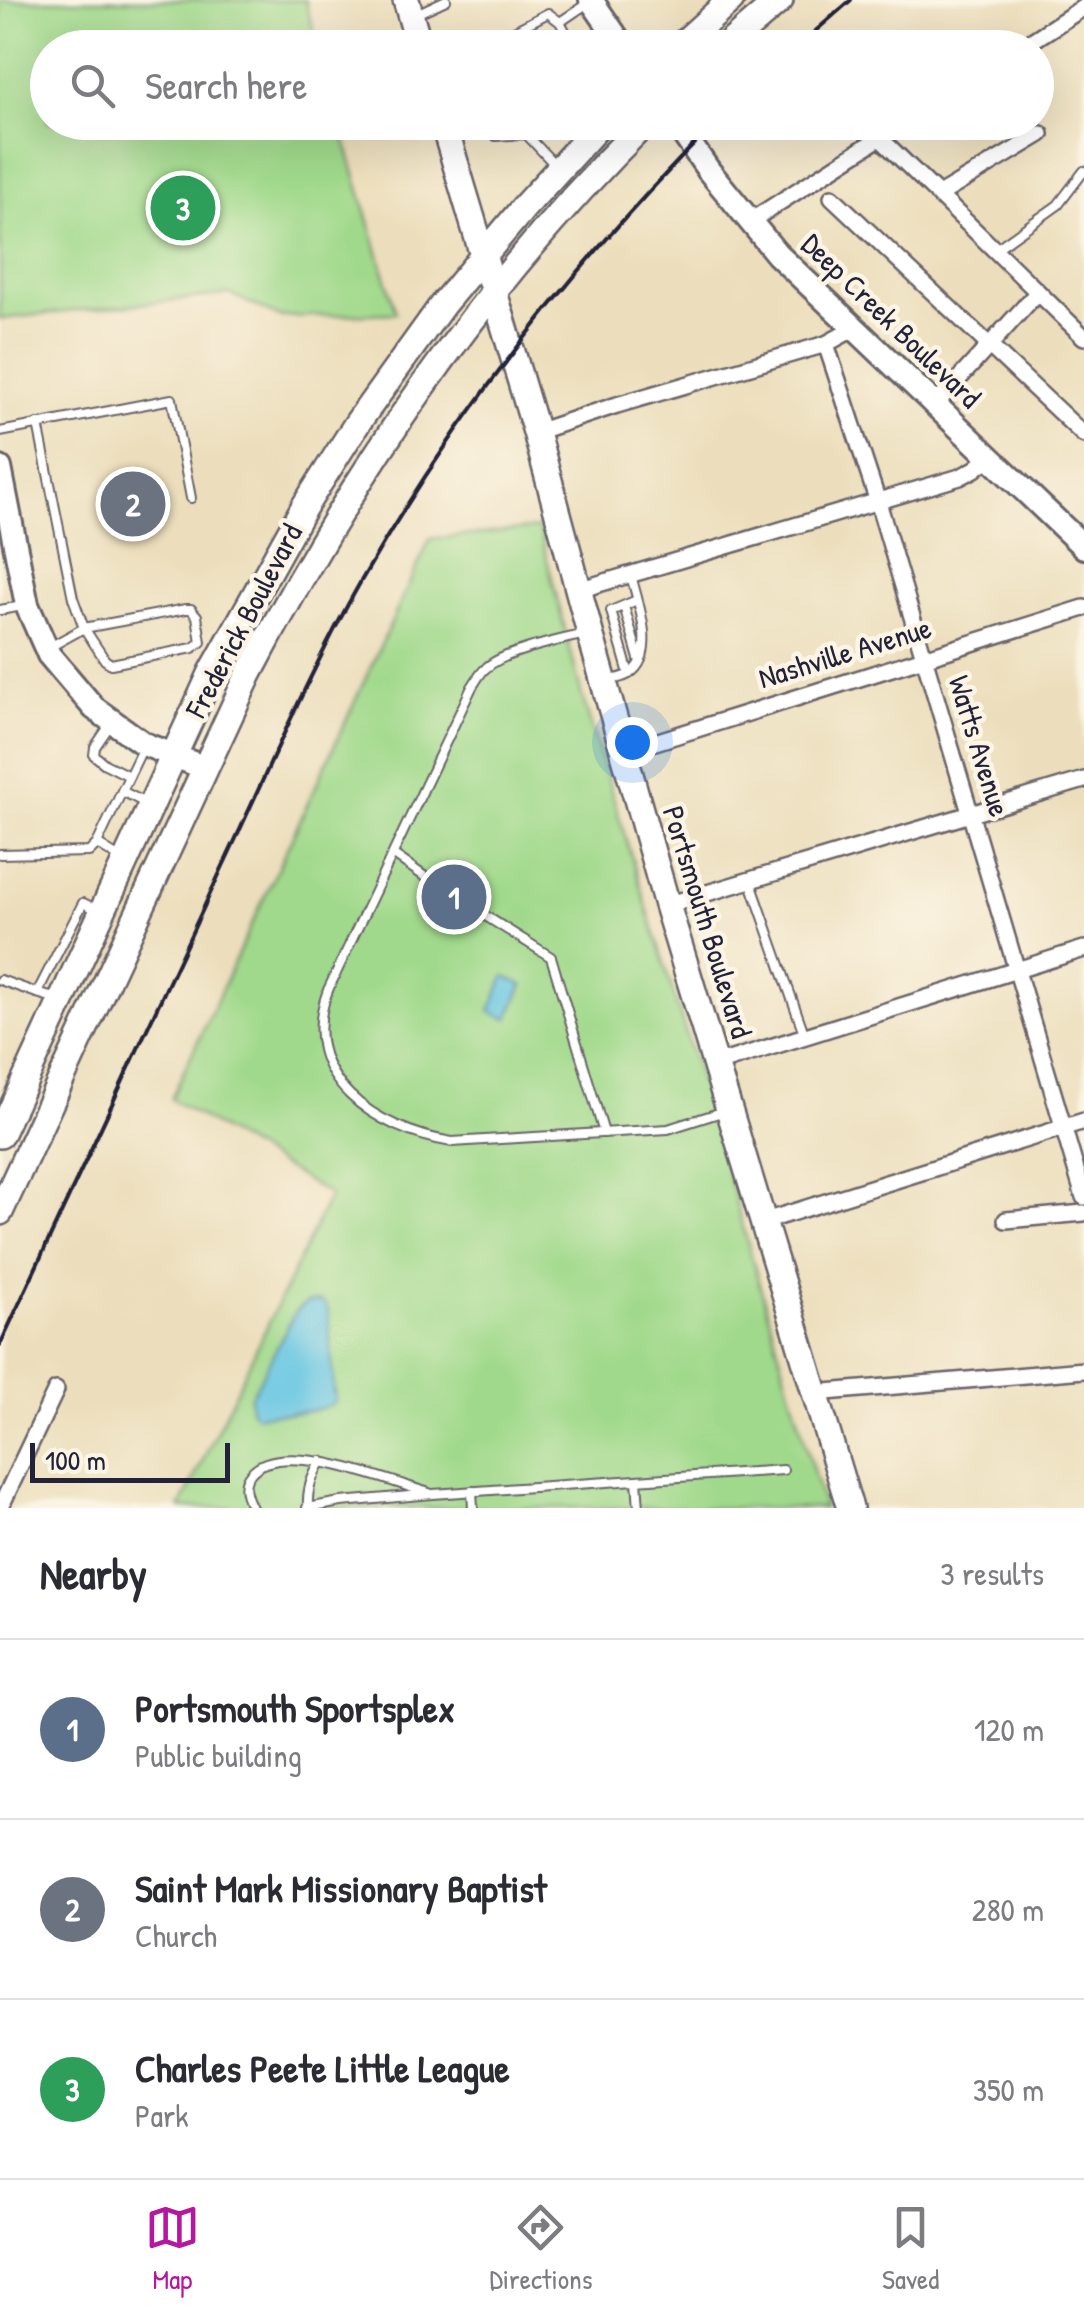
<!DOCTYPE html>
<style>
body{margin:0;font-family:"Patrick Hand",sans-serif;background:#f7f7f7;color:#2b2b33}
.scale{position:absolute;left:30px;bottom:25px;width:200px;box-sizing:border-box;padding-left:10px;border:5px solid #22223b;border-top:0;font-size:28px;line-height:35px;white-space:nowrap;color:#22223b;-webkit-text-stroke:8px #fcf5e5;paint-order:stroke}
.you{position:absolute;left:632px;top:742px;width:35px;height:35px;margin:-25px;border:8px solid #fff;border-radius:50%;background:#1a73e8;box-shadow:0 0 0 15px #1a73e833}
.badge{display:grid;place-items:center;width:65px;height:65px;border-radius:50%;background:#b5179e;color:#fff;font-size:32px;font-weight:700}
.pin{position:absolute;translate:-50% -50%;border:5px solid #fff;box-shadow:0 2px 10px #0006}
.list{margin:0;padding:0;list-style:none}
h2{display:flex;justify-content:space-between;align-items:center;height:130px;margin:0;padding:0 40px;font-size:42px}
h2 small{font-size:32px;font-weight:400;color:#7c7c81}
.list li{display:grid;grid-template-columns:65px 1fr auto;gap:30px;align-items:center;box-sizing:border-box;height:180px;padding:0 40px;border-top:2px solid #e1e1e2}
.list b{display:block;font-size:38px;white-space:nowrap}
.list p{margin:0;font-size:32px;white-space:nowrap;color:#7c7c81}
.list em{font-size:32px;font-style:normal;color:#7c7c81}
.icon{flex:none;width:55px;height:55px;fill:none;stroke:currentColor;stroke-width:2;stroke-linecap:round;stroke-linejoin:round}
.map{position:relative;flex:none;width:1084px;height:1508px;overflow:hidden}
.search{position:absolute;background:#fff;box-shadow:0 10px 40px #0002;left:30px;right:30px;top:30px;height:110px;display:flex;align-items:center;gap:25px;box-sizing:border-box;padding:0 35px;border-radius:55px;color:#7c7c81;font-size:38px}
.sheet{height:670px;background:#fff}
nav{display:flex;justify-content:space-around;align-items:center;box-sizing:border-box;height:140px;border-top:2px solid #e1e1e2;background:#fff;font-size:28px;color:#7c7c81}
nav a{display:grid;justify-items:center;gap:5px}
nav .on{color:#b5179e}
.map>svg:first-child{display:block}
</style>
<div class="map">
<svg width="1084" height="1508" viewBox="0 0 1084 1508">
<rect width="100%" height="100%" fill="#fcf5e5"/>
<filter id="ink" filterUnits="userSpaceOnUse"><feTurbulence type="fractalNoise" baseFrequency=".01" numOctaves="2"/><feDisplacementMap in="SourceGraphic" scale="20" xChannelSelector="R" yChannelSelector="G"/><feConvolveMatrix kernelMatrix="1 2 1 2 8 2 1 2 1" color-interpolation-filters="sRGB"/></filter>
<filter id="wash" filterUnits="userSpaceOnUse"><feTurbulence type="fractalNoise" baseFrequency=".0048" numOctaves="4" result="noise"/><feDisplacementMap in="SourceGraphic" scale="40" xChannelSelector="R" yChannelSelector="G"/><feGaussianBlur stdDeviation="2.25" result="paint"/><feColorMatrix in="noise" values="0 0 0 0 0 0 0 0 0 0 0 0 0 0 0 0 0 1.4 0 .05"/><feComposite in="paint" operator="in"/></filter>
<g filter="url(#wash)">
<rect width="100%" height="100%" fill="#ecdebc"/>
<!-- green -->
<g fill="#a0d98b" stroke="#617e63" stroke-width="2.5">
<polygon points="0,0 305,0 318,47 48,48 48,122 340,123 396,313 280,317 230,294 0,319"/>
<polygon points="539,528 582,696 708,1106 824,1508 180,1508 330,1195 171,1099 430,539"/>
</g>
<!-- water -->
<g fill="#64c5e2" stroke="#43748e" stroke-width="2.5">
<polygon points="505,976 523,985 508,1019 490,1011"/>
<path d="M319 1301 325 1304 328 1310 335 1401C322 1415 276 1413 256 1415L251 1411 250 1398 296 1311 306 1303Z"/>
</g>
</g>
<g filter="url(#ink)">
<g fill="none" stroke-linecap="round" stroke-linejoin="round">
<defs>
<g id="lane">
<polyline points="414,15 446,0"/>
<polyline points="560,22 588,3"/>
<polyline points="482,48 548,13 560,22 575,48"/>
<polyline points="491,122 496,136 526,134 544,122"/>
<polyline points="526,134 556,166"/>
<polyline points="996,249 1058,205 1084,171"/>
<polyline points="38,424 73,598 84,628 48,648"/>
<polyline points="0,432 172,399 191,498"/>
<polyline points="624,606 639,659"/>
<polygon points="186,609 191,609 197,616 201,642 193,648 111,664 105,660 84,628"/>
<polyline points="0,610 23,606"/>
<path d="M586 634C561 640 504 651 486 668 480 673 476 681 472 687L328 990C295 1078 377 1130 452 1142L668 1129 725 1111"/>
<polyline points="629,674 611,611 637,600"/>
<path d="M606 682C613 679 623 678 629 674 659 655 637 601 631 575"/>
<polyline points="110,725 95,747 94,755 105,764 129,776"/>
<polyline points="122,791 144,745"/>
<polyline points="0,854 89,852 97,844"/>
<polyline points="394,855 441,888 551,957 604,1133"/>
<polyline points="121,859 97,844 122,791 147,804"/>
<polyline points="750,880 805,1036"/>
<polyline points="0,980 37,993"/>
<polyline points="57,999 37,993 83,903 96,909"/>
<polyline points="637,1480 639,1508"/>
<polyline points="472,1491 473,1508"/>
<path d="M308 1507C307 1489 312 1476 321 1461"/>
<path d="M252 1508C246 1496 241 1484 251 1473 281 1437 391 1482 429 1493"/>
<polyline points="307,1508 341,1502 433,1494 783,1470"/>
</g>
<g id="street">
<polyline points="1021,48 1084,7"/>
<polyline points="880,138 1084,337"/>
<polyline points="939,195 1041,134"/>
<polyline points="832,197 1084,435"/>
<polyline points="749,222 904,122"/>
<polyline points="826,344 878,502 1084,1197"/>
<polyline points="935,405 1038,292"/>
<polyline points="536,432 617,405 826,344 855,328"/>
<polyline points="578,590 960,477 975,469 990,457"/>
<polyline points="623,752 1084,608"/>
<polyline points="667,905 1084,780"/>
<polyline points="716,1064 1084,949"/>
<polyline points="1006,1220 1084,1213"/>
<polyline points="762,1222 1084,1121"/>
<polyline points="814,1393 1084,1370"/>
<polyline points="0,1508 56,1390"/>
</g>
<g id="secondary">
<polyline points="591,0 624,48"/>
<polyline points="675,122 709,171 777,254 1084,547"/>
<polyline points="0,468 27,605 49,655 94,708 144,744 205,768"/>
</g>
<g id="primary">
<polyline points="406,0 420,48"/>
<polyline points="678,48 731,0"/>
<polyline points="724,48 780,0"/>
<polyline points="443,122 536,432 590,633 667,905 850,1508"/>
<polyline points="0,1135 212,672 304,507 358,422 443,304 525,206 602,122"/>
<path d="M0 1212 249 674C354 471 483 283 646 122"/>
</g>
</defs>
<!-- lane casing -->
<use href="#lane" stroke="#696468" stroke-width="12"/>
<!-- street casing -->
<use href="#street" stroke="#696468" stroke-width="20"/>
<!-- secondary casing -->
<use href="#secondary" stroke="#696468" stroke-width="28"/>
<!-- primary casing -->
<use href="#primary" stroke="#696468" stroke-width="30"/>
<!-- lane -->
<use href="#lane" stroke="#fff" stroke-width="8"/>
<!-- street -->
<use href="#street" stroke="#fff" stroke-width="15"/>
<!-- secondary -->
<use href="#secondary" stroke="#fff" stroke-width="22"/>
<!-- primary -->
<use href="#primary" stroke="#fff" stroke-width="25"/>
<!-- rail -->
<g stroke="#22223b" stroke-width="4">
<polyline points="796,48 851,0"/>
<path d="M0 1345C74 1185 149 1025 223 866 268 771 309 672 361 581 457 413 579 259 716 122"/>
</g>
</g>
</g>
<g text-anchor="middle" stroke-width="9" stroke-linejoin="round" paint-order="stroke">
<!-- street labels -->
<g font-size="30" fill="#22223b" stroke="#fcf5e5">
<text transform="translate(891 321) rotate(44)" y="10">Deep Creek Boulevard</text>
<text transform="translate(244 621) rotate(-62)" y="10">Frederick Boulevard</text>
<text transform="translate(845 653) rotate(-17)" y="10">Nashville Avenue</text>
<text transform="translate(979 746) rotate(73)" y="10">Watts Avenue</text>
<text transform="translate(707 922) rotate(73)" y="10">Portsmouth Boulevard</text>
</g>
</g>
</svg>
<div class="scale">100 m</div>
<div class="you"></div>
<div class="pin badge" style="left:454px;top:897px;background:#5c6f8a">1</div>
<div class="pin badge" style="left:133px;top:504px;background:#6b7280">2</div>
<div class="pin badge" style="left:183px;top:208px;background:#2e9e5b">3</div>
<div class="search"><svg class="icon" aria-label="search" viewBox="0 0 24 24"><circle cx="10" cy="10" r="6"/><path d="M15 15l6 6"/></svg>Search here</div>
</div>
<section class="sheet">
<h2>Nearby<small>3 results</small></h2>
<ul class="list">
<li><span class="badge" style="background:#5c6f8a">1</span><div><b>Portsmouth Sportsplex</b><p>Public building</p></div><em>120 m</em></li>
<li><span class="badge" style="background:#6b7280">2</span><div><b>Saint Mark Missionary Baptist</b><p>Church</p></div><em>280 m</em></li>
<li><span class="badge" style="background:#2e9e5b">3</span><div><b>Charles Peete Little League</b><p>Park</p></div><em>350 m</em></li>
</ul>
</section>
<nav>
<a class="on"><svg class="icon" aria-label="map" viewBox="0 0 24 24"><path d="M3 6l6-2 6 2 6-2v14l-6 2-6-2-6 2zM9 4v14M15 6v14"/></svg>Map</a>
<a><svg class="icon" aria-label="directions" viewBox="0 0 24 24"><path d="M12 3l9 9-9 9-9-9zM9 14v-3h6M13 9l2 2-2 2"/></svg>Directions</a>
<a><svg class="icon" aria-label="saved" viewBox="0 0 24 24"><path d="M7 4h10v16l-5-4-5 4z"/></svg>Saved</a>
</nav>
